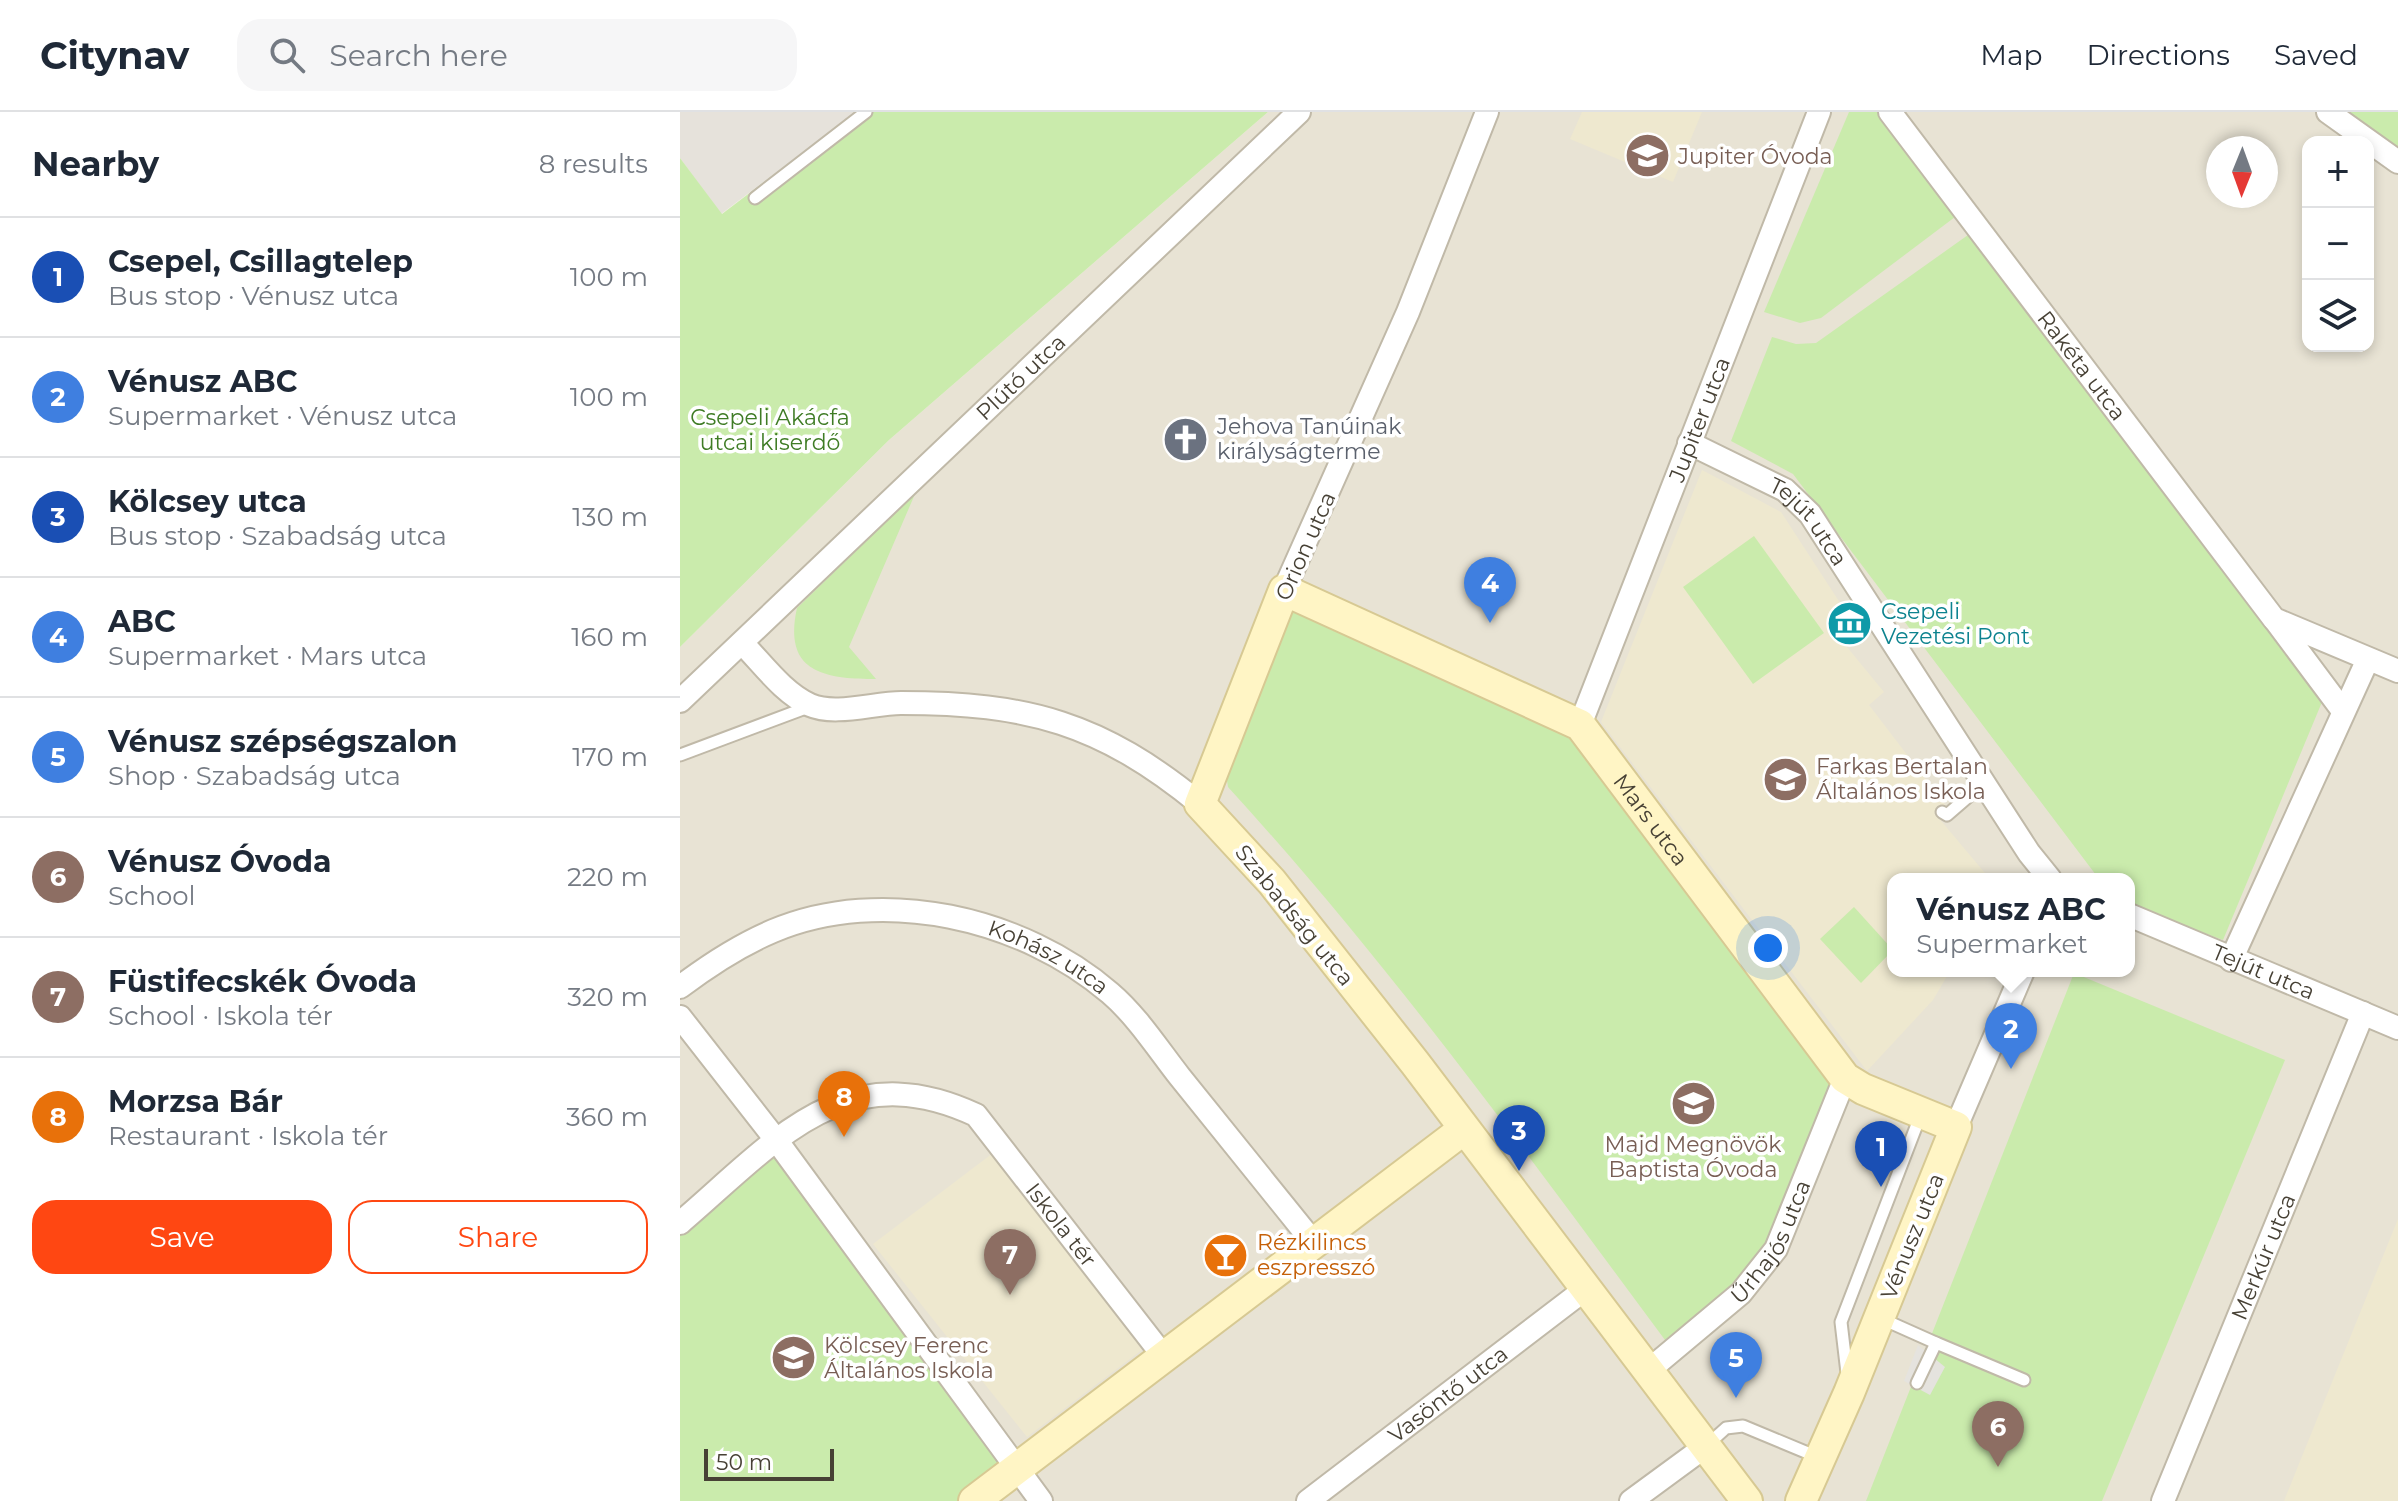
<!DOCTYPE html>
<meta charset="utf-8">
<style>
body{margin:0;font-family:Montserrat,sans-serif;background:#f6f6f7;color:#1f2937}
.controls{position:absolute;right:24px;top:24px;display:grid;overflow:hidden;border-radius:16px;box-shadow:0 4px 12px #0003}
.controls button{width:72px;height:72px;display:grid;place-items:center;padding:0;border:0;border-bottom:2px solid #e0e1e3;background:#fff;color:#1f2937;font:40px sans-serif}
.compass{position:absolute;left:1526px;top:24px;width:72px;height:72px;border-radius:50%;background:#fff;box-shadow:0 4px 12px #0003;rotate:181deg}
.scale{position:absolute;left:24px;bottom:20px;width:130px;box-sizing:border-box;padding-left:8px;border:4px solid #474135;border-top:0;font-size:22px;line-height:28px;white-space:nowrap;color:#474135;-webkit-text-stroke:6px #fff;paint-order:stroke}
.you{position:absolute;left:1088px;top:836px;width:28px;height:28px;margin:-20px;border:6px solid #fff;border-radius:50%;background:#1a73e8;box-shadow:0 0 0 12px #1a73e833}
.badge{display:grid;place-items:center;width:52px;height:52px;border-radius:50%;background:#ff4712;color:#fff;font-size:26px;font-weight:700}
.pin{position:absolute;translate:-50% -66px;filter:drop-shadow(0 2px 4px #0008)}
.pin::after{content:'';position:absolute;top:42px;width:28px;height:24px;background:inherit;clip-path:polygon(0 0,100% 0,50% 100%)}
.popup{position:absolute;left:1207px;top:761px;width:248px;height:104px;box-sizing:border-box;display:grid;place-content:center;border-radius:16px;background:#fff;filter:drop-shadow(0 2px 6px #0005);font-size:26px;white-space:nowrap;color:#747a83}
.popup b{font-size:30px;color:#1f2937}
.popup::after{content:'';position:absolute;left:50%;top:100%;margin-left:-16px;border:16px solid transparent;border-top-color:#fff}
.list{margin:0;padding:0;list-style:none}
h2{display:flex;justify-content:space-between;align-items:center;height:104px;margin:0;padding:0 32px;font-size:34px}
h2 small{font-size:26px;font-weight:400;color:#747a83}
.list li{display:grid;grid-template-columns:52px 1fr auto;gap:24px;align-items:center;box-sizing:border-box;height:120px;padding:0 32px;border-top:2px solid #e0e1e3}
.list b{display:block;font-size:30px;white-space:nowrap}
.list p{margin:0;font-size:26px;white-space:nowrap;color:#747a83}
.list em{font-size:26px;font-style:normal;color:#747a83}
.actions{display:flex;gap:16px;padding:24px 32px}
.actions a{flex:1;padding:18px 0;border:2px solid #ff4712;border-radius:24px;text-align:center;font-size:28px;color:#ff4712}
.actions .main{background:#ff4712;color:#fff}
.icon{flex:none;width:44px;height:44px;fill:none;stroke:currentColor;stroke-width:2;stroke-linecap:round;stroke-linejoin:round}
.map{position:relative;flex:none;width:1718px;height:1389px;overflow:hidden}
header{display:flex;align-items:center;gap:48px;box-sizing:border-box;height:112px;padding:0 40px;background:#fff;border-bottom:2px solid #e0e1e3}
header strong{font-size:38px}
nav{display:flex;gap:44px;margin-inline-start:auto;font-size:28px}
.search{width:560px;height:72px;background:#f6f6f7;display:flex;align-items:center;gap:20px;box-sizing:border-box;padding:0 28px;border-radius:24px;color:#747a83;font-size:30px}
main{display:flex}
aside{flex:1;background:#fff}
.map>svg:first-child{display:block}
</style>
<header>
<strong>Citynav</strong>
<div class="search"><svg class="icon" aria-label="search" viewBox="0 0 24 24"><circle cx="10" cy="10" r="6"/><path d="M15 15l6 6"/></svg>Search here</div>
<nav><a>Map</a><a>Directions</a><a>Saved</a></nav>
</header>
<main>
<aside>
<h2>Nearby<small>8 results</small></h2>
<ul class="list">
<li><span class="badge" style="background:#1a4fb4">1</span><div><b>Csepel, Csillagtelep</b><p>Bus stop · Vénusz utca</p></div><em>100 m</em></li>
<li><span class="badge" style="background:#3f7fe0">2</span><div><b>Vénusz ABC</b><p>Supermarket · Vénusz utca</p></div><em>100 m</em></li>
<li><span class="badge" style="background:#1a4fb4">3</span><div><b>Kölcsey utca</b><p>Bus stop · Szabadság utca</p></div><em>130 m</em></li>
<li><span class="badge" style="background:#3f7fe0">4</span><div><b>ABC</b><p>Supermarket · Mars utca</p></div><em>160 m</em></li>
<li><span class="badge" style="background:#3f7fe0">5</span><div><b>Vénusz szépségszalon</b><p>Shop · Szabadság utca</p></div><em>170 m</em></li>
<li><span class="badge" style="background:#8d6e63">6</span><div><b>Vénusz Óvoda</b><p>School</p></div><em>220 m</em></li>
<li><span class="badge" style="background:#8d6e63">7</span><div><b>Füstifecskék Óvoda</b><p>School · Iskola tér</p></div><em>320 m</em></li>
<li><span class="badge" style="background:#e8710a">8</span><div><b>Morzsa Bár</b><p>Restaurant · Iskola tér</p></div><em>360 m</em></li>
</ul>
<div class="actions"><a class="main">Save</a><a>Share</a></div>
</aside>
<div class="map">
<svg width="1718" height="1389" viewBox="0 0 1718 1389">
<rect width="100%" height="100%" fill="#f4f1e6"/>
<!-- residential -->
<path fill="#e8e3d4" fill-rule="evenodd" d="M588 0H1648L1718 44V1389H0V535L209 328ZM1628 30H1688V234H1628ZM1538 36H1586V84H1538ZM1213 767H1449V859H1213Z"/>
<!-- industrial -->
<polygon fill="#e6e2db" points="0,0 176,0 41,102 0,46"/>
<!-- education -->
<g fill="#eee8cf">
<polygon points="902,0 1022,0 993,70 890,27"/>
<polygon points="1022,358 1101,400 1177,517 1162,529 1204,580 1189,593 1267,695 1257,704 1310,767 1213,767 1213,859 1270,859 1253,888 1187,959 921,610"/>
<polygon points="313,1041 467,1234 347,1325 193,1132"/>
<polygon points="1718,1107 1718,1389 1604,1389"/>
</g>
<!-- green -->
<g fill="#caebac">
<polygon points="176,0 588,0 209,328 0,535 0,46 42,102"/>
<polygon points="1169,0 1197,0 1275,105 1141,206 1120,211 1084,200"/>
<polygon points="1648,0 1718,0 1718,44"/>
<polygon points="1288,123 1642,590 1543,828 1449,793 1449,767 1419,767 1113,362 1051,329 1092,225 1116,232 1136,231"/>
<path d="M235 382 169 535 196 567C142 567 103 559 117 496Z"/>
<polygon points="1074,424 1144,521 1073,572 1003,475"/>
<path d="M611 497 865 605 902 636 1157 971 1093 1126 1073 1158 985 1228C845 1039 707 849 548 675L545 656Z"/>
<polygon points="1174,795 1213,838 1181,871 1140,827"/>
<polygon points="1394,861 1605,948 1422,1389 1186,1389"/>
<polygon points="97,1029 328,1346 294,1389 0,1389 0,1111"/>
</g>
<!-- parking -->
<polygon fill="#e5e3de" points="1238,1233 1265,1255 1250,1283 1224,1269"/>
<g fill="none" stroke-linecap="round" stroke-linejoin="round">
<defs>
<g id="lane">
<polyline points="75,86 186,0"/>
<polyline points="0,643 131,594"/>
<polyline points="1262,700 1267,703 1304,671"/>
<polyline points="1200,1206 1256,1231 1237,1271"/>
<polyline points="1256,1231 1344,1268"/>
<polyline points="1167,1261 1161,1210 1241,1002"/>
<polyline points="1026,1334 1046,1316 1063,1314 1140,1346"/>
</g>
<g id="street">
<path id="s1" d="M1210 0 1594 507 1718 559"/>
<polyline points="1648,0 1718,50"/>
<path id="s2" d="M1009 331 1105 378 1130 402 1349 741 1370 767"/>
<polyline points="604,478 728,200 807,0"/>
<polyline points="1595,508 1663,599"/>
<path d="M62 531C82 551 103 581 130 593 155 604 194 591 221 591 348 591 421 611 520 692"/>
<path id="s3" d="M0 589 619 0"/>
<path id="s4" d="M900 613 1139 0"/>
<path id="s5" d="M1449 803 1718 916"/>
<polyline points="1551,848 1688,547"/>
<path id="s6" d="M0 875C29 853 60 833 93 819 202 773 343 806 430 881 457 904 478 937 500 965 545 1020 589 1075 633 1130"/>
<polyline points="0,905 97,1029 361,1389"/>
<polyline points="1276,1015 1343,859"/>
<path id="s7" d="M0 1111C94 1031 163 941 296 1003L485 1246"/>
<path id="s8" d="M969 1258 1061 1181 1096 1137 1165 966"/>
<path id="s9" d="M628 1389 908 1175"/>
<polyline points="951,1389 1026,1334"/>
<path id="s10" d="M1483 1389 1683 901"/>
</g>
<g id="secondary">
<polyline points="294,1389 784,1017"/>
<path id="s11" d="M1067 1389 735 951 592 770 520 692 604 478 900 613 1165 966 1183 977 1276 1015 1169 1281 1121 1389"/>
</g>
</defs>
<!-- lane casing -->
<use href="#lane" stroke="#c0b9a8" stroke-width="15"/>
<!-- street casing -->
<use href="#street" stroke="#c0b9a8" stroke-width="26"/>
<!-- secondary casing -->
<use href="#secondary" stroke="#d7c993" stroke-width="34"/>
<!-- lane -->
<use href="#lane" stroke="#fff" stroke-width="11"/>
<!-- street -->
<use href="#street" stroke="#fff" stroke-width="22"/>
<!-- secondary -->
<use href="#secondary" stroke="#fff5c5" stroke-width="30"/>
</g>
<!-- icons -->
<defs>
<symbol id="school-disc" viewBox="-11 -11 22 22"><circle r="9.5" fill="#8d6e63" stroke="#fff"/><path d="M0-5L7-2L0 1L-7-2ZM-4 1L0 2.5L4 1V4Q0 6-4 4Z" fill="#fff"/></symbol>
<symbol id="church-disc" viewBox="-11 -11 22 22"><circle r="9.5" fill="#6b7280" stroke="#fff"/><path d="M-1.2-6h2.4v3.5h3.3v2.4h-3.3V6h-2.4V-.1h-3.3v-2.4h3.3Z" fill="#fff"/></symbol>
<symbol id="museum-disc" viewBox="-11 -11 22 22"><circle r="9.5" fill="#0f9aa8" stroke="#fff"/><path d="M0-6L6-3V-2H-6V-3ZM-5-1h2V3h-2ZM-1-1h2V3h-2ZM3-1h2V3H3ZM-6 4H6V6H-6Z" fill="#fff"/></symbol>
<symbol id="bar-disc" viewBox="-11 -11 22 22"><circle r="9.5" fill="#e8710a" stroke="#fff"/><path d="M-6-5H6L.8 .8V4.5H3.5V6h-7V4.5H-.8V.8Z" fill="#fff"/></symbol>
</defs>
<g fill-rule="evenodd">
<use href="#school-disc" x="942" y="18" width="51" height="51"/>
<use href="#church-disc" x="480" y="302" width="51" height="51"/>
<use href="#museum-disc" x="1144" y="486" width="51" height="51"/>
<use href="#school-disc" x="1080" y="642" width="51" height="51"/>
<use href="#school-disc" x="988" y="966" width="51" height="51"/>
<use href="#bar-disc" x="520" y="1118" width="51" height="51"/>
<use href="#school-disc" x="88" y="1220" width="51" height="51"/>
</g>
<g text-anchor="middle" stroke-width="7" stroke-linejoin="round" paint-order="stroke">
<!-- education labels -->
<g font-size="22" fill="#785e54" stroke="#fff" text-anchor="start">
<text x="998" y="52">Jupiter Óvoda</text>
<text x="1136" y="662">Farkas Bertalan<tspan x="1136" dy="25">Általános Iskola</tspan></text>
<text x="1013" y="1040" text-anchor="middle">Majd Megnövök<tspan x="1013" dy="25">Baptista Óvoda</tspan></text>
<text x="144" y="1241">Kölcsey Ferenc<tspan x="144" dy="25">Általános Iskola</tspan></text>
</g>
<!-- street labels -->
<g font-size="22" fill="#474135" stroke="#fff">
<text dy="8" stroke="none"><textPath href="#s1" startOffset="318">Rakéta utca</textPath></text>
<text dy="8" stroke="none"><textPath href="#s3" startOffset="470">Plútó utca</textPath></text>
<text dy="8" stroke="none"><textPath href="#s4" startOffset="328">Jupiter utca</textPath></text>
<text dy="8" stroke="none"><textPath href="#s2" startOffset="146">Tejút utca</textPath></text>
<text transform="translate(625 434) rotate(-66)" y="8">Orion utca</text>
<text dy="8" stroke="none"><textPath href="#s11" startOffset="1560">Mars utca</textPath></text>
<text transform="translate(615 803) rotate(51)" y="8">Szabadság utca</text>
<text dy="8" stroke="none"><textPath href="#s6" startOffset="396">Kohász utca</textPath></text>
<text dy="8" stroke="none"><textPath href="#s5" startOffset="146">Tejút utca</textPath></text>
<text dy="8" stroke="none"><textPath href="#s7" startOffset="480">Iskola tér</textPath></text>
<text transform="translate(1232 1124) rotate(-68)" y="8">Vénusz utca</text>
<text dy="8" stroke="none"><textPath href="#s8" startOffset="180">Űrhajós utca</textPath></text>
<text dy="8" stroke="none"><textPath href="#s10" startOffset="264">Merkúr utca</textPath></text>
<text dy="8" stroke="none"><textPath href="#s9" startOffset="176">Vasöntő utca</textPath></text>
</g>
<!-- park labels -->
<g font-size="22" fill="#3f7c25" stroke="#fff">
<text x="90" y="313">Csepeli Akácfa<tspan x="90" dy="25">utcai kiserdő</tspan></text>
</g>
<!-- worship labels -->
<g font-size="22" fill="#5b616d" stroke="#fff" text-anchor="start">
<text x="537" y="322">Jehova Tanúinak<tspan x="537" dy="25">királyságterme</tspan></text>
</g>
<!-- culture labels -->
<g font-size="22" fill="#0d838f" stroke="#fff" text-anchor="start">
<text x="1201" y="507">Csepeli<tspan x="1201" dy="25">Vezetési Pont</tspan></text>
</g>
<!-- food labels -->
<g font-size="22" fill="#c56008" stroke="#fff" text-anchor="start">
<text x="577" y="1138">Rézkilincs<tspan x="577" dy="25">eszpresszó</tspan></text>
</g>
</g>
</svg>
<div class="controls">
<button>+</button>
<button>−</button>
<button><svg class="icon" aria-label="layers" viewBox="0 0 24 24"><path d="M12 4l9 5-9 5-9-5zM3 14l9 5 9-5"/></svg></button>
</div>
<svg class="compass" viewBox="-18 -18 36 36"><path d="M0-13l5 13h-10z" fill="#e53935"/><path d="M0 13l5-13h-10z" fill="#747a83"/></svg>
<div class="scale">50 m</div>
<div class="you"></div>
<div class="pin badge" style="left:1201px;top:1075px;background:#1a4fb4">1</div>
<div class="pin badge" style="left:1331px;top:957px;background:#3f7fe0">2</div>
<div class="popup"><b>Vénusz ABC</b>Supermarket</div>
<div class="pin badge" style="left:839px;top:1059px;background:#1a4fb4">3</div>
<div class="pin badge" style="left:810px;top:511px;background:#3f7fe0">4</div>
<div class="pin badge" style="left:1056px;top:1286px;background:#3f7fe0">5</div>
<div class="pin badge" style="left:1318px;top:1355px;background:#8d6e63">6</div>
<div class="pin badge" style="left:330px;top:1183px;background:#8d6e63">7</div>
<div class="pin badge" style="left:164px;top:1025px;background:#e8710a">8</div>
</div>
</main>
